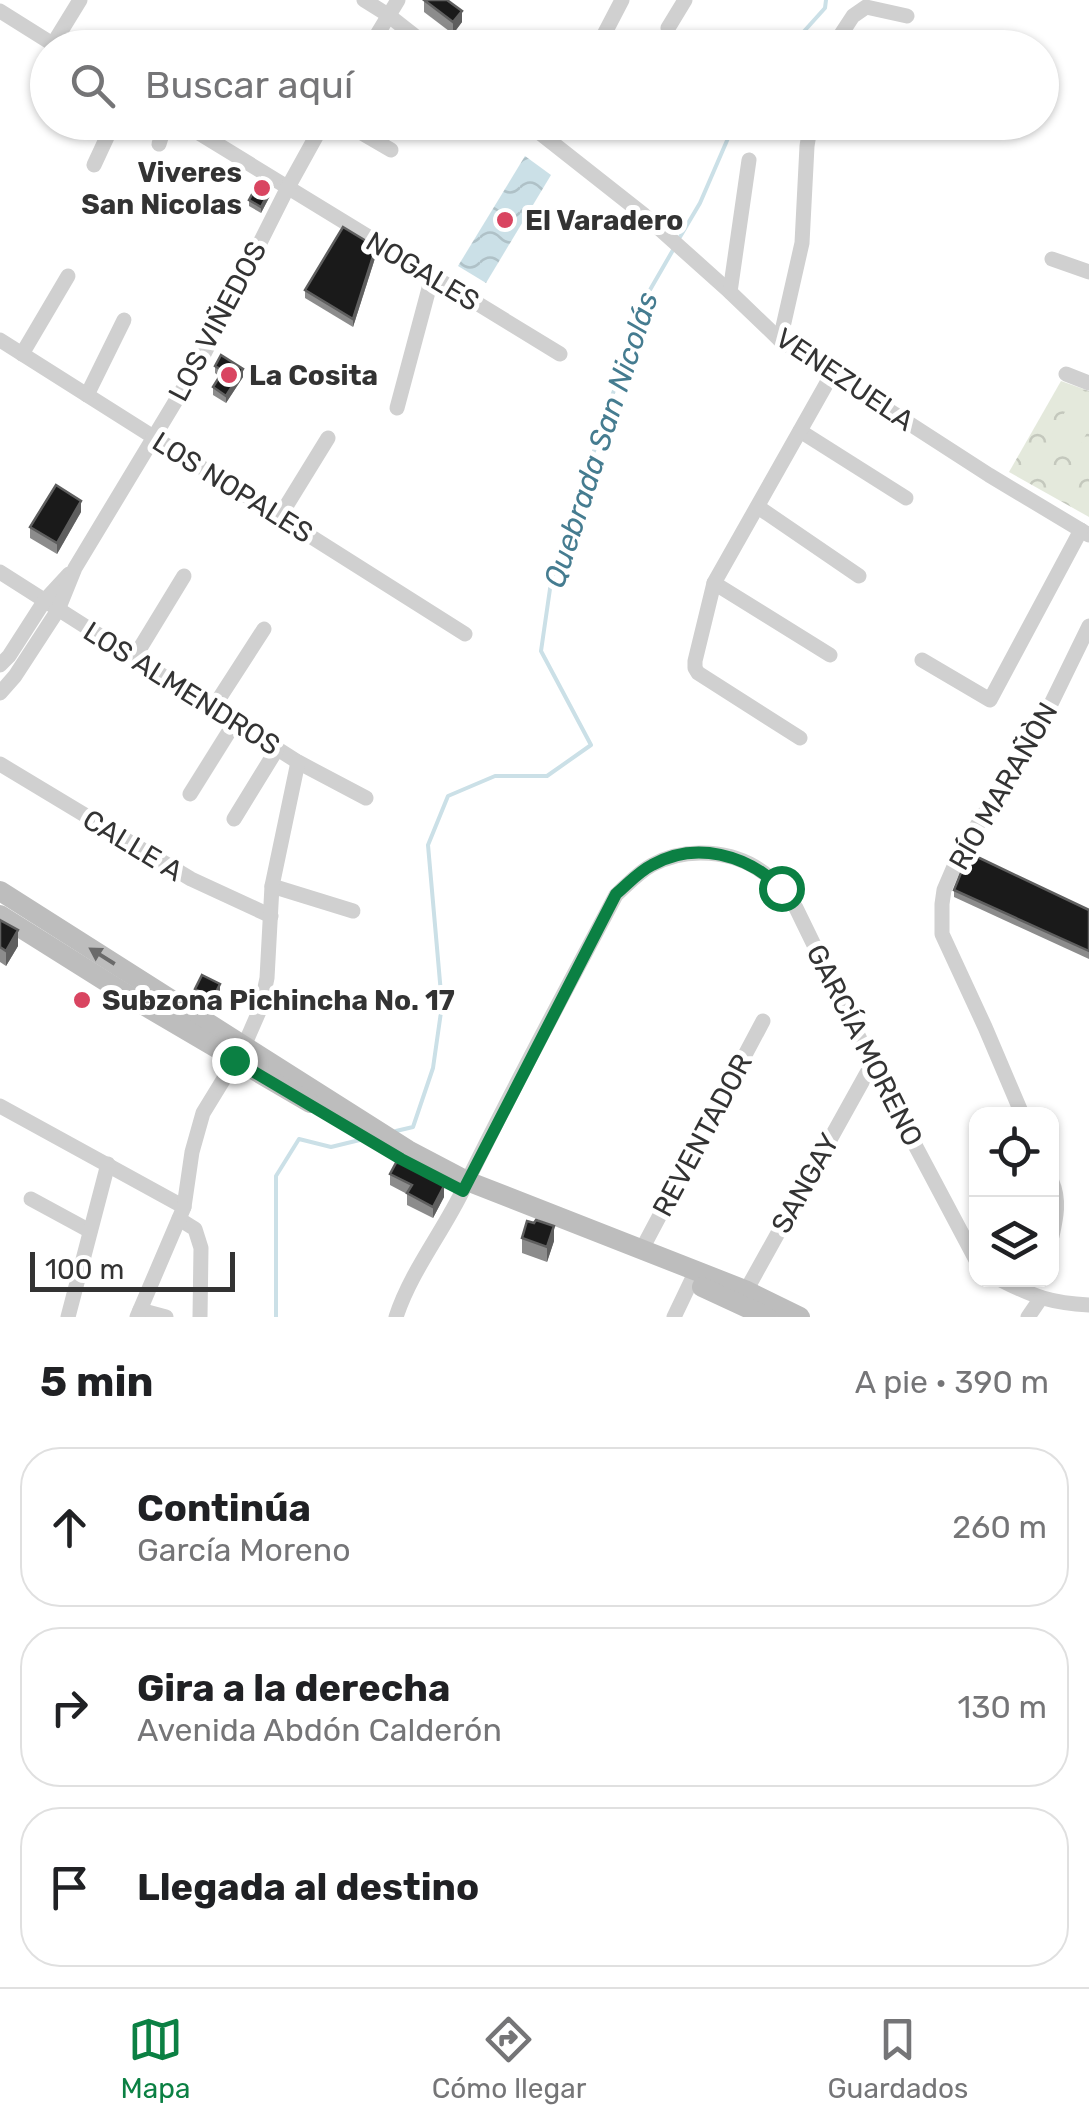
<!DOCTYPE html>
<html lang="es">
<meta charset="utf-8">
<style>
body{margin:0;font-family:Rubik,sans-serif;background:#f2f2f2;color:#202124}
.controls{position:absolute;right:30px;bottom:30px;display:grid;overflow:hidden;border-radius:20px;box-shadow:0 2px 8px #0004}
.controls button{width:90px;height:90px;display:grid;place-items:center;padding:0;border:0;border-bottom:2px solid #e0e0e0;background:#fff;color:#202124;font:50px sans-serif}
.scale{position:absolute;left:30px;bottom:25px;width:205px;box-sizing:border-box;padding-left:10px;border:5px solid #333;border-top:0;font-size:28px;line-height:35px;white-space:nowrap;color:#333;-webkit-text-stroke:8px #fff;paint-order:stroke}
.stop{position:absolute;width:30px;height:30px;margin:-22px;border:8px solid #0b8043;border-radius:50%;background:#fff}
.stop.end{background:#0b8043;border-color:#fff;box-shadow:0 2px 10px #0008}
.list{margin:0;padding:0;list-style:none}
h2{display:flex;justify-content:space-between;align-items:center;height:130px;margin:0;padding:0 40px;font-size:42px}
h2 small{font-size:32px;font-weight:400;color:#757577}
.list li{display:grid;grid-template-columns:65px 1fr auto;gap:30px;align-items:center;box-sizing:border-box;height:160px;margin:0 20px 20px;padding:0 20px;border:2px solid #e0e0e0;border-radius:40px}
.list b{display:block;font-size:38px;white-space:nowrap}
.list p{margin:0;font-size:32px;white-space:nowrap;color:#757577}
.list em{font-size:32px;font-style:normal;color:#757577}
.icon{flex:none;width:55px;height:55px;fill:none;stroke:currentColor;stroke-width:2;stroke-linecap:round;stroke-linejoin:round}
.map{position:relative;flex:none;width:1089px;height:1317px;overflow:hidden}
.search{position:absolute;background:#fff;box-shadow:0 2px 8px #0004;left:30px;right:30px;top:30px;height:110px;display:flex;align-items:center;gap:25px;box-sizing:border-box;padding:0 35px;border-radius:55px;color:#757577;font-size:38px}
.sheet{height:670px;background:#fff}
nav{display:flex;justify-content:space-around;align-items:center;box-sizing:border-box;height:140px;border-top:2px solid #e0e0e0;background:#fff;font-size:28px;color:#757577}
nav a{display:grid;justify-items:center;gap:5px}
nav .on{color:#0b8043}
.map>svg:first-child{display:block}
</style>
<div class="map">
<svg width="1089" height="1317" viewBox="0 0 1089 1317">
<defs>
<pattern id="park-crowns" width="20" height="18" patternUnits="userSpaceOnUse" patternTransform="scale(2.5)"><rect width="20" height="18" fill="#e4e9dc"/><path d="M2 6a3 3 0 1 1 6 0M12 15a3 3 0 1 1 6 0" fill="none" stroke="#c4c8bd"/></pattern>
<pattern id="water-waves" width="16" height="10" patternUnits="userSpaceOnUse" patternTransform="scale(2.5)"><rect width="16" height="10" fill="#cbe0e7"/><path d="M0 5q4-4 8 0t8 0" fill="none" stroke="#afc1c7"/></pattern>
</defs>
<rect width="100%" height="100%" fill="#fff"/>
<!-- park -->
<polygon fill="url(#park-crowns)" points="1061,381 1089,391 1089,517 1009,472"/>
<!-- garden -->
<polygon fill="#e4e9dc" points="1079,388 1089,394 1089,429 1077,451 1052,434"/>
<!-- water -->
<polygon fill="url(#water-waves)" points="525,156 551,175 486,283 458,266"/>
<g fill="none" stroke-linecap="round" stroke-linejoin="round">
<!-- stream -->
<g stroke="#cbe0e7" stroke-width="4">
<polyline points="789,48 825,8 826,0"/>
<polyline points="677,242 700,203 735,122"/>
<polyline points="396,1131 413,1127 433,1068 442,1005 428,845 448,796 495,776 547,776 591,745 541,651 551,582 643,302 673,250"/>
<polyline points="276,1317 276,1176 299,1139 331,1147 372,1137"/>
</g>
<!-- minor -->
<g stroke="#d0d0d0" stroke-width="15">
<polyline points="364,0 388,15 430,48"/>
<polyline points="0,11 59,48"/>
<polyline points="668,28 685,0"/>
<polyline points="53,44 80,0"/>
<polyline points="369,48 398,0"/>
<polyline points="597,48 622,0"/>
<polyline points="832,48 853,16 866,7 907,16"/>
<polyline points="147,122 163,131 159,144"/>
<polyline points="181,122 560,354"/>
<polyline points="343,122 391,150"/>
<polyline points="526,122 644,215 730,292 780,340 989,475 1089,535"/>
<polyline points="94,165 114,122"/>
<polyline points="1052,259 1089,272"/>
<polyline points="730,292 749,160"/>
<polyline points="0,340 465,634"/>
<polyline points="780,340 802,243 807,146 811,122"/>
<polyline points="22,354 68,276"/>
<polyline points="1066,374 1089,383"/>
<polyline points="87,395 124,320"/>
<polyline points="397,408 432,277"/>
<polyline points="800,431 906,498"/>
<polyline points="758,507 859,576"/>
<polyline points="280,516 328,438"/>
<polyline points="0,572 298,762 366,798"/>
<polyline points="714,583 830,655"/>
<polyline points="134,658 184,576"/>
<polyline points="922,660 990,700 1081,530"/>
<polyline points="0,665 9,656 45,600 69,574"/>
<polyline points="0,693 15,676 58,610 75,568 204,354 287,189 324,122"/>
<polyline points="213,708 264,629"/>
<polyline points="800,738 698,673 695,668 695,661 714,583 832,374"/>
<polyline points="0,764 191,879 271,916"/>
<polyline points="190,794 235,722"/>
<polyline points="234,819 277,749"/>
<polyline points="272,886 353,911"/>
<polyline points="0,1106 184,1207"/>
<polyline points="1022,1114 985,1027 942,934 942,904 944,890 959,855 1048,710 1089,626"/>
<path d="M1052 1182C1060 1200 1056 1218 1052 1236"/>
<polyline points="31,1199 90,1231"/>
<polyline points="179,1219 195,1229 201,1248 200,1317"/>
<polyline points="642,1249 763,1021"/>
<path d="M1001 1280C1034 1297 1052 1303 1089 1305"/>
<polyline points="743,1296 872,1064"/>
<polyline points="140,1310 166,1317"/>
<polyline points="68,1317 108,1164"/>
<polyline points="137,1317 184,1207 192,1152 203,1113 244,1046 261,1007 267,978 272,886 298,762"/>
<path d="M396 1317C411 1271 443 1232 464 1188 512 1089 565 992 616 895 628 884 639 872 652 865 686 846 734 850 764 873 777 882 786 895 796 908L872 1064 976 1260"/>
<polyline points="674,1317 696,1271"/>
<polyline points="1028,1317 1041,1298"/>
</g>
<!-- secondary -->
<g stroke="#bdbdbd" stroke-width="20">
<polyline points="0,891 408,1150 467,1181 745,1290 800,1317"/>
<polyline points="0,915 145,1006 310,1103"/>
<polyline points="702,1287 767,1317"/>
</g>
</g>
<!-- wall -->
<g fill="#8c8c8c">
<polygon points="424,0 462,22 453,34 424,12"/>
<polygon points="272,192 261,213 249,206 249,200"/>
<polygon points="376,255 353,327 305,298 305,290"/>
<polygon points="215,366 243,377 226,403 213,395 213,387 219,376 215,373"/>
<polygon points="81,512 57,554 30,538 30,527"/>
<polygon points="954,890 1089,910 1089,959 954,897"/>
<polygon points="0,920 18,946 6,966 0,962"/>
<polygon points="195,989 220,992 213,1006 195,997"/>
<polygon points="390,1174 444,1197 433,1218 407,1205 407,1194 390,1185"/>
<polygon points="534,1223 554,1241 547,1262 522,1253 522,1238"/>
</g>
<!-- shaded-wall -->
<g fill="#5f5f5f">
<polygon points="462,11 462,22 453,34 453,22"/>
<polygon points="272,186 272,192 261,213 261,207"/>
<polygon points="376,247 376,255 353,327 353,319"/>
<polygon points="243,369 243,377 226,403 226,396"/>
<polygon points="81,501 81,512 57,554 57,543"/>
<polygon points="18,930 18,946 6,966 6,951"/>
<polygon points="220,984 220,992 213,1006 213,998"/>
<polygon points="444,1186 444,1197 433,1218 433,1207"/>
<polygon points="554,1226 554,1241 547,1262 547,1247"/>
</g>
<!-- building -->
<g fill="#1a1a1a" stroke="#5f5f5f" stroke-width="2.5">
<polygon points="424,0 447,0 462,11 453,22"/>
<polygon points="261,178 272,186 261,207 249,200"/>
<polygon points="343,227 376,247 353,319 305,290"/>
<polygon points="221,355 243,369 226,396 213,387 223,371 215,366"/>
<polygon points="56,485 81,501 57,543 30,527"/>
<polygon points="969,853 1089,910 1089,951 954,890"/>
<polygon points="0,920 18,930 6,951 0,947"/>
<polygon points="202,975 220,984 213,998 195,989"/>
<polygon points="397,1161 444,1186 433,1207 407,1193 412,1185 390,1174"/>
<polygon points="536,1220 554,1226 547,1247 522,1238 527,1221 534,1223"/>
</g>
<!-- one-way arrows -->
<defs><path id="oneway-solid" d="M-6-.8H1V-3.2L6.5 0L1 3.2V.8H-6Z" transform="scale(2.5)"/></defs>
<use fill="#6a6a6a" href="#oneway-solid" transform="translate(102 956) rotate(-148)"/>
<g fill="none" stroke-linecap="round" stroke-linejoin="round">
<!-- route -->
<path stroke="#0b8043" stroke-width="12" d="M234 1060 401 1159 463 1191 616 894C628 884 638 872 652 865 696 840 747 855 781 888"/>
</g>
<!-- markers -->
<g fill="#d94561" stroke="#fff" stroke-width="4">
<circle cx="262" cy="188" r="10"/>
<circle cx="505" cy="220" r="10"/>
<circle cx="229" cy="375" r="10"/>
<circle cx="82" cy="1000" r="10"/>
</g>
<g text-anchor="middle" stroke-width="10" stroke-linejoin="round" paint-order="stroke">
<!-- poi labels -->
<g font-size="28" font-weight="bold" fill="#333" stroke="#fff" text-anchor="start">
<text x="242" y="182" text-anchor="end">Viveres<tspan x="242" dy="32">San Nicolas</tspan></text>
<text x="525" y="230">El Varadero</text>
<text x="249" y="385">La Cosita</text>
<text x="102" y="1010">Subzona Pichincha No. 17</text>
</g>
<!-- street labels -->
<g font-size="28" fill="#333" stroke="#fff">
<text transform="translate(423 271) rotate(31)" y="10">NOGALES</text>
<text transform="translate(217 321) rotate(-62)" y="10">LOS VIÑEDOS</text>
<text transform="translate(845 379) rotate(34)" y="10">VENEZUELA</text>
<text transform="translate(233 487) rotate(32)" y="10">LOS NOPALES</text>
<text transform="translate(182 688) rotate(32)" y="10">LOS ALMENDROS</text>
<text transform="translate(1003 786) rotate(-60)" y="10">RÍO MARAÑÒN</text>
<text transform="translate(133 845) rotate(31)" y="10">CALLE A</text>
<text transform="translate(865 1045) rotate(63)" y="10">GARCÍA MORENO</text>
<text transform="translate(702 1135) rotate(-62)" y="10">REVENTADOR</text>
<text transform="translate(805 1183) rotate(-61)" y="10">SANGAY</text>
</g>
<!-- water labels -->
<g font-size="30" font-style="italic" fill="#457c90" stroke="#fff">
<text transform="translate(601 440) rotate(-72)" y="10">Quebrada San Nicolás</text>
</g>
</g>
</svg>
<div class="controls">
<button><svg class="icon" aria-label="locate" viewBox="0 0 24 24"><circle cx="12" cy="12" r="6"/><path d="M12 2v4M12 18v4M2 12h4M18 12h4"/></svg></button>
<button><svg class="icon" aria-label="layers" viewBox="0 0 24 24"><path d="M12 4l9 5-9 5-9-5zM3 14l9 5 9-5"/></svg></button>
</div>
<div class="scale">100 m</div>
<div class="stop" style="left:781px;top:888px"></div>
<div class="stop end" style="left:234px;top:1060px"></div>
<div class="search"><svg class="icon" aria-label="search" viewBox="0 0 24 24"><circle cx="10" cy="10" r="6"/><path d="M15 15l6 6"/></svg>Buscar aquí</div>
</div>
<section class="sheet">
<h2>5 min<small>A pie · 390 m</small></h2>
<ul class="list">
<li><svg class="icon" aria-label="ahead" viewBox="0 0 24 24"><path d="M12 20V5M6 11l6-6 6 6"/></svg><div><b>Continúa</b><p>García Moreno</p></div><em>260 m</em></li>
<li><svg class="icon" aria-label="right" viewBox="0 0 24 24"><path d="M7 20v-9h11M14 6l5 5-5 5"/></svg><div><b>Gira a la derecha</b><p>Avenida Abdón Calderón</p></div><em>130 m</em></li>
<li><svg class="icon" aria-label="arrive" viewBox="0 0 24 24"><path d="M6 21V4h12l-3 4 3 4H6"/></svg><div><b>Llegada al destino</b></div></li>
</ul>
</section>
<nav>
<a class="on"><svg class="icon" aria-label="map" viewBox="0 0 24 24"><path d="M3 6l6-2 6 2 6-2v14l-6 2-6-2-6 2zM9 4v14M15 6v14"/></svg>Mapa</a>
<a><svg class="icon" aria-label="directions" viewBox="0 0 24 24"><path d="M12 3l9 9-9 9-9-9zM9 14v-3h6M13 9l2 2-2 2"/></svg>Cómo llegar</a>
<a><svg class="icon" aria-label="saved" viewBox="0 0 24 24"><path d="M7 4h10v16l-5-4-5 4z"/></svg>Guardados</a>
</nav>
